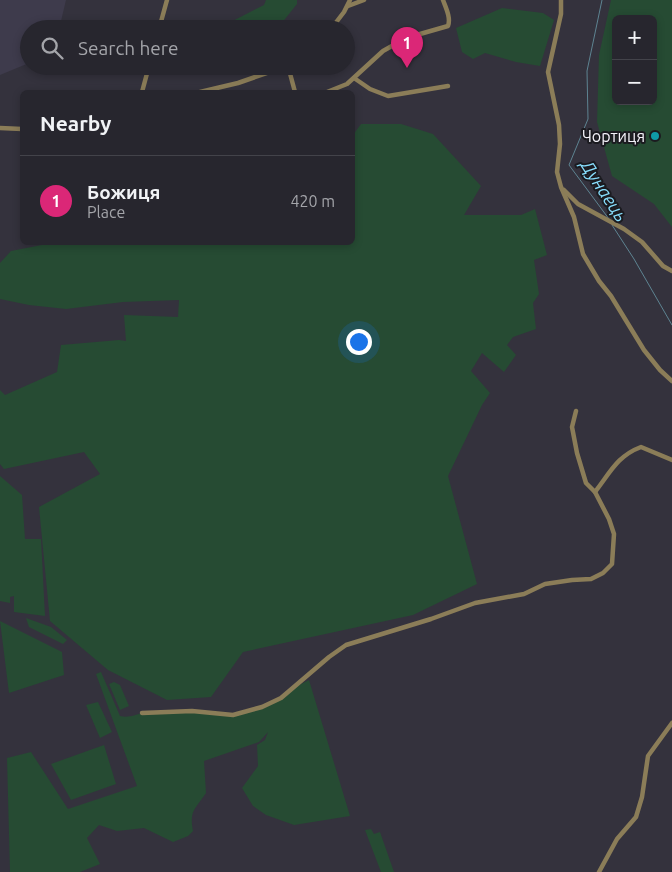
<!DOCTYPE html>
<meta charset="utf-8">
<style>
body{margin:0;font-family:Ubuntu,sans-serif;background:#33323a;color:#f1f3f6}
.controls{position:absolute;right:15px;top:15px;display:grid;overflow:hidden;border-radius:8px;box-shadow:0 2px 8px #0003}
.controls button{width:45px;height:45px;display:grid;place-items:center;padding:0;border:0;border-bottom:1px solid #43434a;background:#27262e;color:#f1f3f6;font:25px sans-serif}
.you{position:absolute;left:358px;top:341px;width:18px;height:18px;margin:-12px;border:4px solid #fff;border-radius:50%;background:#1a73e8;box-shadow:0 0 0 8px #1a73e833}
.badge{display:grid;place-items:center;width:32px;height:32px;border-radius:50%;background:#db2777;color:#fff;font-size:16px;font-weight:700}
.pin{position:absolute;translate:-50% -41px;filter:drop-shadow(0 1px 2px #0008)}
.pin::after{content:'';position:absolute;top:26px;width:18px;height:15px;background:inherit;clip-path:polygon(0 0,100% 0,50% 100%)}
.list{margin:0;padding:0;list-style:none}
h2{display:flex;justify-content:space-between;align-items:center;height:65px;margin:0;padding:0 20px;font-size:21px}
h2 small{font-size:16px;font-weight:400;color:#a4a5aa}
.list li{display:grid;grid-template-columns:32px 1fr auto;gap:15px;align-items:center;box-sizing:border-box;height:90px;padding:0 20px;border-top:1px solid #43434a}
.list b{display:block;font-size:19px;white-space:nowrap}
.list p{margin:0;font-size:16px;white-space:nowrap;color:#a4a5aa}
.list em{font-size:16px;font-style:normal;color:#a4a5aa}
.icon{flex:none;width:28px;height:28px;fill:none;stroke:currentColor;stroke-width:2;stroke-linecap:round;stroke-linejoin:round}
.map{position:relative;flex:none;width:672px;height:872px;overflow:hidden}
.search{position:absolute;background:#27262e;box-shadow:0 2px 8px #0003;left:20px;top:20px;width:335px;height:55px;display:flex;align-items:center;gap:12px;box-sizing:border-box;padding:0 18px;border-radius:28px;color:#a4a5aa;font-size:19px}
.panel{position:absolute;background:#27262e;box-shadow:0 2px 8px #0003;left:20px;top:90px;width:335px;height:155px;border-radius:8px}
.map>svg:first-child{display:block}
</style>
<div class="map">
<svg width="672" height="872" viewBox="0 0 672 872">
<rect width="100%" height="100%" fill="#34323d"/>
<!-- built -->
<polygon fill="#3e3b4c" points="0,0 66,0 61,21 57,22 54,29 29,29 29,63 0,75"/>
<!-- green -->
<g fill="#264b33" fill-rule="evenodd">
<polygon points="266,0 297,0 297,4 277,29 217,29 264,5"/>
<path d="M611 0H672V227L654 204 612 176 597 122 599 55ZM616 19H653V101H616Z"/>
<polygon points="502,8 543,13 554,20 540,66 516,62 485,53 473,59 462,52 456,28"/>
<polygon points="361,124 401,124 433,134 481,186 464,215 521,215 535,209 547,255 534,260 539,294 533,303 536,329 513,337 507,345 516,355 504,372 482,353 471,371 490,393 482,405 448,476 477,584 413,615 243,652 211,697 167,700 108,670 50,621 39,507 100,474 84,452 4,469 0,464 0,390 5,395 57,372 61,345 119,340 126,341 124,315 178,317 179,300 123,302 66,309 29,305 0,299 0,263 11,251 52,243 352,242 353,135"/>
<polygon points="0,476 22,495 25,539 41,539 45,616 14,612 14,596 10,597 10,603 0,601"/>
<polygon points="26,618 51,627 67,640 63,644 29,627"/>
<polygon points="0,621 62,652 64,675 9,693"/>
<path d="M101 672 120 716C129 718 134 715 143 713 151 712 161 711 170 711 190 710 211 716 232 714 262 713 284 692 309 680L350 816 294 825 266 815 253 806 242 788 258 766 257 745 265 740 268 732 259 742 204 761 206 793C195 810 189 810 193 831L188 836 173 842 144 828 117 831 99 825 87 838 100 864 80 872H10L7 758 31 752 68 809 137 786 96 674Z"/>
<polygon points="114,682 120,685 129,706 120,710 109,684"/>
<polygon points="98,702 112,732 100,738 86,705"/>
<polygon points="104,745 116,784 71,800 51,764"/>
<polygon points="371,829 374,834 380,832 394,872 381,872 365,830"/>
</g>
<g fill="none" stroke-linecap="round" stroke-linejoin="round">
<!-- stream -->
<g stroke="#5e8492" stroke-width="1">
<polyline points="602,0 587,71 588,119 569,165 609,219"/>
<polyline points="612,225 634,259 672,325"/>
</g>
<!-- minor -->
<g stroke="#8b7d58" stroke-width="4.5">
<polyline points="561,0 561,14 548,72 559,125 560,144 557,172 561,187 574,217 583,254 599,281 611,296 644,350 660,370 672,381"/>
<polyline points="348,6 364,0"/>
<polyline points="159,29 167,0"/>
<polyline points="331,29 344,12 350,0"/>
<polyline points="288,66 295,92"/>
<polyline points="354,78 370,89 388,96 448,86"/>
<polyline points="142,92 149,66"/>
<polyline points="200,92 238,83 287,66"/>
<path d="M327 92 347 84 383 51 406 38 448 26C451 18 446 8 443 0"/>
<polyline points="0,128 22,129"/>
<polyline points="564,190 578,204 624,229 642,242 663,266 672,271"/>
<path d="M595 492C610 473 617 456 641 447L672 460"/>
<polyline points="142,713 192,711 233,715 262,707 281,698 329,657 346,645 431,619 475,603 524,594 545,584 572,580 591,579 603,573 612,564 614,534 609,519 595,492 586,483 577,453 572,427 576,411"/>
<polyline points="599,872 617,839 636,817 642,797 648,756 672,723"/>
</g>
</g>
<!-- markers -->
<circle fill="#0f9aa8" stroke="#1b1b20" stroke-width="2" cx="655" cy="136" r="5"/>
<g text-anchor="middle" stroke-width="4" stroke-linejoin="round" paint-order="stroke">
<!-- poi labels -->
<g font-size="16" fill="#f4f3fa" stroke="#1b1b20" text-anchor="end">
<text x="645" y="142">Чортиця</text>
</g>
<!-- water labels -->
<g font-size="18" font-style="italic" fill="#87dcfb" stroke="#1b1b20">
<text transform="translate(604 191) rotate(57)" y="6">Дунаець</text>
</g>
</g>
</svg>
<div class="controls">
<button>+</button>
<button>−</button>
</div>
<div class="you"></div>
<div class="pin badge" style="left:407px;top:68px">1</div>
<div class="search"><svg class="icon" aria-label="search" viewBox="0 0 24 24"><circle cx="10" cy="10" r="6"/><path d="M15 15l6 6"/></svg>Search here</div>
<section class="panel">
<h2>Nearby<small></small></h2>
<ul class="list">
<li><span class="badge">1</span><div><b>Божиця</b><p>Place</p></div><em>420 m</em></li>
</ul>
</section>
</div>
